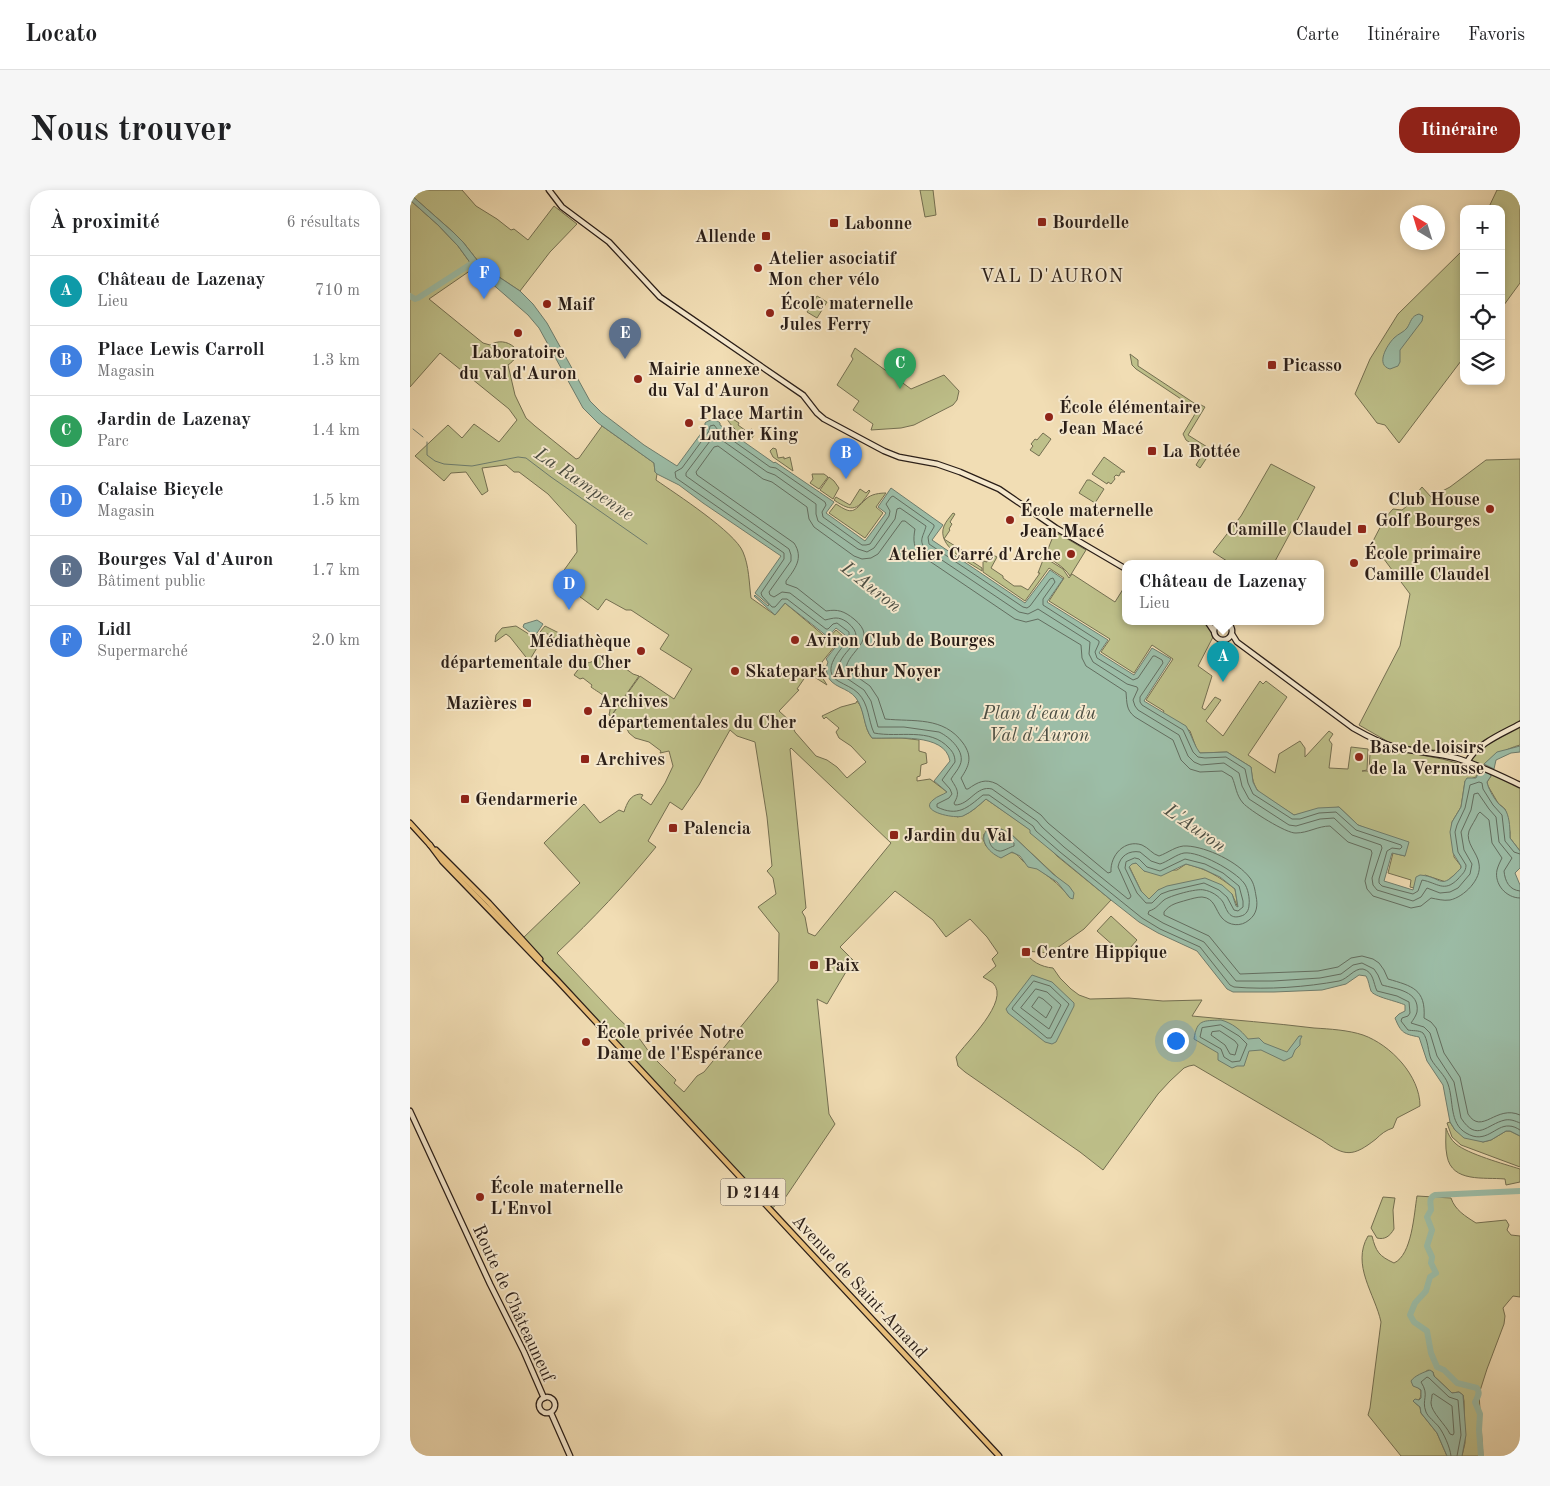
<!DOCTYPE html>
<html lang="fr">
<meta charset="utf-8">
<style>
body{margin:0;font-family:"Old Standard TT",serif;background:#f6f6f6;color:#202124}
.controls{position:absolute;right:15px;top:15px;display:grid;overflow:hidden;border-radius:10px;box-shadow:0 2px 8px #0003}
.controls button{width:45px;height:45px;display:grid;place-items:center;padding:0;border:0;border-bottom:1px solid #e0e0e0;background:#fff;color:#202124;font:25px sans-serif}
.compass{position:absolute;left:990px;top:15px;width:45px;height:45px;border-radius:50%;background:#fff;box-shadow:0 2px 8px #0003;rotate:322deg}
.you{position:absolute;left:765px;top:850px;width:18px;height:18px;margin:-12px;border:4px solid #fff;border-radius:50%;background:#1a73e8;box-shadow:0 0 0 8px #1a73e833}
.badge{display:grid;place-items:center;width:32px;height:32px;border-radius:50%;background:#8f2418;color:#fff;font-size:16px;font-weight:700}
.pin{position:absolute;translate:-50% -41px;filter:drop-shadow(0 1px 2px #0008)}
.pin::after{content:'';position:absolute;top:26px;width:18px;height:15px;background:inherit;clip-path:polygon(0 0,100% 0,50% 100%)}
.popup{position:absolute;left:712px;top:370px;width:202px;height:65px;box-sizing:border-box;display:grid;place-content:center;border-radius:10px;background:#fff;filter:drop-shadow(0 1px 4px #0005);font-size:16px;white-space:nowrap;color:#757577}
.popup b{font-size:19px;color:#202124}
.popup::after{content:'';position:absolute;left:50%;top:100%;margin-left:-10px;border:10px solid transparent;border-top-color:#fff}
.list{margin:0;padding:0;list-style:none}
h2{display:flex;justify-content:space-between;align-items:center;height:65px;margin:0;padding:0 20px;font-size:21px}
h2 small{font-size:16px;font-weight:400;color:#757577}
.list li{display:grid;grid-template-columns:32px 1fr auto;gap:15px;align-items:center;box-sizing:border-box;height:70px;padding:0 20px;border-top:1px solid #e0e0e0}
.list b{display:block;font-size:19px;white-space:nowrap}
.list p{margin:0;font-size:16px;white-space:nowrap;color:#757577}
.list em{font-size:16px;font-style:normal;color:#757577}
.icon{flex:none;width:28px;height:28px;fill:none;stroke:currentColor;stroke-width:2;stroke-linecap:round;stroke-linejoin:round}
.map{position:relative;flex:none;width:1110px;height:1266px;overflow:hidden;border-radius:20px}
header{display:flex;align-items:center;gap:30px;box-sizing:border-box;height:70px;padding:0 25px;background:#fff;border-bottom:1px solid #e0e0e0}
header strong{font-size:24px}
nav{display:flex;gap:28px;margin-inline-start:auto;font-size:18px}
.intro{display:flex;align-items:center;justify-content:space-between;box-sizing:border-box;height:120px;padding:0 30px}
h1{margin:0;font-size:35px}
.button{padding:12px 22px;border-radius:20px;background:#8f2418;color:#fff;font-size:18px;font-weight:700}
main{display:flex;gap:30px;padding:0 30px}
aside{flex:1;background:#fff;border-radius:20px;box-shadow:0 2px 8px #0003}
.map>svg:first-child{display:block}
</style>
<header>
<strong>Locato</strong>
<nav><a>Carte</a><a>Itinéraire</a><a>Favoris</a></nav>
</header>
<div class="intro"><h1>Nous trouver</h1><a class="button">Itinéraire</a></div>
<main>
<aside>
<h2>À proximité<small>6 résultats</small></h2>
<ul class="list">
<li><span class="badge" style="background:#0f9aa8">A</span><div><b>Château de Lazenay</b><p>Lieu</p></div><em>710 m</em></li>
<li><span class="badge" style="background:#3f7fe0">B</span><div><b>Place Lewis Carroll</b><p>Magasin</p></div><em>1.3 km</em></li>
<li><span class="badge" style="background:#2e9e5b">C</span><div><b>Jardin de Lazenay</b><p>Parc</p></div><em>1.4 km</em></li>
<li><span class="badge" style="background:#3f7fe0">D</span><div><b>Calaise Bicycle</b><p>Magasin</p></div><em>1.5 km</em></li>
<li><span class="badge" style="background:#5c6f8a">E</span><div><b>Bourges Val d'Auron</b><p>Bâtiment public</p></div><em>1.7 km</em></li>
<li><span class="badge" style="background:#3f7fe0">F</span><div><b>Lidl</b><p>Supermarché</p></div><em>2.0 km</em></li>
</ul>
</aside>
<div class="map">
<svg width="1110" height="1266" viewBox="0 0 1110 1266">
<rect width="100%" height="100%" fill="#f1ddb4"/>
<filter id="stains"><feTurbulence type="fractalNoise" baseFrequency=".004" numOctaves="4"/><feColorMatrix values="0 0 0 0 .2 0 0 0 0 .09 0 0 0 0 .02 0 0 0 .5 -.17"/></filter>
<radialGradient id="worn" r=".72"><stop offset=".6" stop-color="#630" stop-opacity="0"/><stop offset="1" stop-color="#630" stop-opacity=".3"/></radialGradient>
<!-- green -->
<g fill="#bec08a" stroke="#746f51" fill-rule="evenodd">
<polygon points="0,0 52,0 66,16 87,29 101,40 104,39 118,50 144,16 167,34 140,62 110,101 71,75 53,52 43,42 0,4"/>
<polygon points="510,0 523,0 526,25 515,27"/>
<polygon points="1087,0 1110,0 1110,93 1091,119 1091,19 1078,19"/>
<path d="M0 10 28 35 48 56 64 78 19 109 73 153 80 155C88 150 97 151 104 157 109 165 105 170 98 175L105 205 116 228 125 236 166 269 169 268 192 236 244 273 245 282 247 284 246 290C266 304 325 342 333 362 339 376 339 392 341 408L365 425 375 413 418 449 426 440 433 446 412 472 415 485 412 487 417 495 398 483 387 499 389 500 369 521 380 531 385 542 406 566 417 570 427 577 437 588 456 572 441 556 429 548 426 542 429 538 416 527 414 529 412 526 431 517 446 513 447 511C456 521 453 538 462 548H492L509 550V561L516 563 517 573 511 575 510 586 507 587V591L520 589 537 602 547 627C559 625 567 617 576 609L621 640 647 666 701 710 674 739 640 763 615 761C620 771 631 777 643 778L650 788 661 799 669 805 680 809 719 808 753 811 792 810 782 826C823 830 864 833 904 838 920 839 938 840 953 845 981 855 1010 886 1010 916L987 928 983 938C976 940 971 944 966 949 943 967 935 967 912 950L784 875 779 876 774 878 760 891 748 904 693 980 670 962 555 882 548 876 546 867C555 853 601 811 583 793 580 791 576 789 573 787L586 776 582 769 588 763 577 747 560 729 536 747 523 730 485 701 430 757 443 770 417 814 407 809 419 924 425 934 375 1008 361 1019 185 832 112 749 170 693 134 653 174 614 190 633 209 620 214 622C217 613 220 605 230 604L233 605 231 608 241 615 255 593 263 576 259 561 250 563 251 561 239 552 225 548 219 543 215 535 202 525 230 486 264 509 282 479 250 459 259 445 221 420H216L196 409 188 420 147 390 167 362 166 335 138 304 109 282H104L96 275 72 278 78 301 72 305 56 282 41 283 34 291 5 266 38 235 52 248 64 234 89 252 107 230 99 219 30 163 0 197ZM320 540 327 546 345 552 357 627 362 676 357 681 363 688 366 704 348 717 369 743 368 791 294 882 287 886 274 902 264 893 266 890 242 866 229 848 206 826 147 763C183 729 215 695 246 657L238 651 260 612 272 620 289 595ZM381 558 481 653 405 746 398 743 395 727 392 722 396 718 380 559ZM587 637 601 644 650 690 660 708C652 697 642 689 631 681 626 677 619 676 614 672 608 667 607 661 598 663L576 656 573 649 574 644Z"/>
<polygon points="1054,59 1054,167 989,253 975,235 967,233 945,204 960,169 988,124"/>
<polygon points="407,106 417,112 407,128 397,122"/>
<polygon points="445,158 501,199 534,185 549,201 547,210 543,215 504,235 491,238 461,240 463,234 443,220 449,211 427,195 443,169 441,166"/>
<polygon points="720,164 728,170 728,176 787,215 791,215 795,217 778,245 802,260 790,278 786,275 794,262 776,250 773,244 785,224 774,211 726,179 722,175"/>
<path d="M315 224 329 233 328 235 339 243 341 239 343 240 341 243 344 245 340 251C330 244 319 236 315 224Z"/>
<polygon points="633,243 641,249 629,266 620,260 623,256 621,254 625,249 627,250"/>
<polygon points="363,258 366,259 368,268 374,267 374,269 380,267 383,281 363,267 360,261"/>
<polygon points="694,267 715,282 711,282 709,286 706,285 704,287 705,289 701,294 698,292 697,294 682,284"/>
<path d="M1110 269V531L1059 562 1023 560 982 554 949 535 990 456 1000 404 962 353 975 328 983 319 992 320C1001 314 1005 305 1012 297L1021 307 1040 297 1076 270Z"/>
<polygon points="861,274 905,297 864,373 820,373 803,362 831,326"/>
<polygon points="402,284 414,284 418,287 409,299 400,293 403,289"/>
<polygon points="419,287 424,291 429,298 423,309 410,300"/>
<polygon points="677,290 680,290 694,299 685,313 669,303"/>
<path d="M450 299 456 303 459 300 460 301C448 320 443 323 424 310L426 307 440 315Z"/>
<path d="M476 303 466 317 473 323 455 348 419 323 426 314C443 325 443 322 456 309 461 304 470 303 476 303Z"/>
<path d="M543 323 545 324 540 332 542 334 539 339 540 340 534 349 553 361 552 363 557 365 559 362H564L560 370 572 378V381C558 372 526 356 534 336 536 331 540 327 543 323Z"/>
<path d="M644 344H649L676 360 660 386C653 375 642 372 636 364Z"/>
<path d="M581 364 587 367 581 378 593 386V388L604 396H611L618 400 630 383H628L633 370 637 369 653 379 659 388 662 384 705 412 715 396 716 431H743L749 434 751 431H792L799 436 803 447 788 476 802 486 792 518 795 520 805 507 811 510 796 531 813 546 850 491 853 494 856 491 877 507 838 565 865 583 869 564 890 551 895 558V567L919 541 923 544 919 550 922 554 919 578 938 579 941 557 958 559 957 580 952 581H959L960 564 962 561 985 560 1032 569 1070 579 1066 587 1055 591 1051 617 1042 632 1044 667 1051 676V679L1036 692 1015 685 1005 693 1004 698 1000 697 1001 690 978 683 983 663 995 666 960 640 948 635 929 617 884 625 851 604C843 597 842 587 841 577L817 562 790 563 787 560 780 541 753 523 754 521 736 510 763 469 742 455 724 483 691 462 700 449 639 411 654 388 639 378 615 411 573 382V371L577 372 579 366Z"/>
<polygon points="106,436 125,448 135,436 151,444 150,451 136,443 119,471 100,447 96,444 85,452 86,445 92,438"/>
<path d="M197 465 223 484 229 486 201 526 199 525C204 508 190 504 181 497L182 495 173 488 170 489 164 485 173 473C183 474 188 467 197 465Z"/>
<path d="M1110 534V555C1095 559 1083 567 1071 577L1057 572 1064 562Z"/>
<polygon points="1083,582 1110,595 1110,661 1100,648 1100,642 1095,619 1088,613 1078,596 1077,592 1081,586 1080,584"/>
<path d="M722 673H726L734 681 767 680 776 674C797 679 808 686 825 699L828 718 822 704 748 700 739 710 731 701 719 676Z"/>
<polygon points="701,726 727,750 714,765 687,741"/>
<polygon points="1040,932 1045,940 1073,952 1081,950 1096,941 1100,941 1110,946 1110,977 1051,955 1042,947 1037,933"/>
<path d="M1036 938C1038 944 1041 950 1046 954 1058 964 1094 974 1110 979V992L1096 995 1095 989C1074 987 1042 993 1037 966 1035 957 1036 947 1036 938Z"/>
<path d="M1007 1006 1041 1008C1045 1020 1055 1026 1066 1033L1096 1030 1099 1035 1097 1040 1101 1045 1110 1046V1107L1103 1106 1093 1118 1095 1126 1094 1134 1077 1179 1069 1204 1073 1266H1052L1055 1253 1054 1211 1053 1205 1049 1202 1042 1203 1024 1186 1023 1182 1018 1180 1011 1185 1008 1198 1011 1200C1011 1207 1011 1210 1004 1212L1010 1217 1011 1223 1027 1243 1037 1266H991L958 1225 960 1218 971 1132C965 1104 941 1075 958 1046H962C966 1062 969 1066 984 1073 1002 1065 1004 1024 1007 1006Z"/>
<path d="M973 1007 985 1008 983 1020 984 1039C980 1046 975 1050 967 1048L961 1038Z"/>
</g>
<!-- water -->
<g fill="#9cbda7" stroke="#6e7d6e" fill-rule="evenodd">
<path d="M0 4 43 42 53 52 71 75 110 101 123 114 137 133 180 211 192 223 234 255 267 276 295 238V233C300 229 306 229 310 233V235L364 273 365 272 424 312 416 323 455 351 476 323 468 317 481 298 533 335 522 350 615 413 640 380 653 389 637 412 698 450 689 463 724 485 742 458 761 469 734 511 776 536C782 545 784 556 790 563L817 562 841 577 843 592 847 600 884 625 908 618 929 617 948 635 999 652 995 666 982 663 974 691 1003 700 1006 687 1010 685C1034 687 1029 702 1051 678V676L1043 663 1040 642 1042 632 1051 617 1055 591 1057 588H1066L1070 580 1080 584 1081 586 1077 592C1078 598 1083 607 1088 613 1090 616 1094 617 1096 621 1100 629 1100 640 1100 648L1110 661V678L1105 683 1110 695V946L1100 941H1096L1081 950 1073 952 1054 948 1045 940 1040 932 1033 895 1017 871 1009 847C994 844 991 843 985 828L989 824 995 821V815C987 811 964 807 961 801 959 796 959 791 956 786L949 785 936 794 912 800 864 802H823L817 799 787 761 748 743 729 732 701 710 620 643V640L576 609C569 615 562 622 553 626 546 629 508 622 523 610 527 606 533 605 537 602L524 591 540 571C535 542 484 549 462 548 453 537 455 520 446 508 438 497 421 498 417 484 416 479 416 477 418 472L416 469 435 445 426 438 418 447 375 413 365 425 344 406 345 405 358 416 359 415 345 403 371 366 293 313 269 295 247 284 245 282 244 273 188 233 173 218 129 138 118 125 64 78 48 56 28 35 0 10ZM722 674 726 673 734 681 751 686 776 674 793 679 810 687 825 699 828 717 826 716 822 704 812 695 795 688 757 696 748 700 739 709 731 701 719 677Z"/>
<path d="M1009 124 1013 126 1012 131 990 160V172L988 176 980 179C965 175 977 155 984 148 988 144 994 142 997 138 1001 132 1001 126 1009 124Z"/>
<polygon points="127,430 133,434 125,446 113,437 114,434"/>
<polygon points="1110,556 1110,562 1101,563 1086,570 1084,579 1074,574 1087,562"/>
<path d="M581 636 587 637 601 644 643 684 659 696 664 703 663 709 660 708 647 692 627 679 618 677 610 666 602 662 591 668C577 662 566 647 581 636Z"/>
<polygon points="622,785 642,792 664,813 664,816 646,852 642,854 635,852 598,823 596,819"/>
<path d="M811 830C822 833 831 840 838 849L849 848 854 853 877 862 889 846H892L890 850V855L885 860 882 867 874 871 851 860 839 861 834 876H827L822 878 808 870V863L784 849C787 829 793 831 811 830Z"/>
<path d="M1020 1180 1023 1182 1024 1186 1042 1203 1049 1202 1053 1205 1056 1245 1052 1266H1037L1027 1243 1011 1223 1010 1217 1004 1212 1003 1211 1005 1209 1009 1210 1011 1208V1200L1008 1198 1003 1196 1001 1191C1004 1186 1014 1182 1020 1180Z"/>
</g>
<g fill="none" stroke-linecap="round" stroke-linejoin="round">
<!-- shore -->
<g stroke="#636e60" stroke-width="1">
<path d="M582 642C591 641 597 647 604 653V656C600 657 592 662 589 661 580 659 576 648 582 642Z"/>
<path d="M1110 664 1104 662 1095 651 1092 625 1083 615 1073 599 1072 593 1069 592 1060 595 1055 618 1047 635 1045 642 1048 662 1056 675C1056 682 1052 684 1048 689 1034 703 1028 693 1012 690L1008 701 1003 704 972 696 969 693V689L977 661 982 658 990 659 992 657 991 655 946 640 926 622 909 623 890 629H882L843 604 838 593 835 579 816 567 795 568 788 567 783 562 773 540 732 515 730 512V507L753 473 752 470 745 466H743L728 488 723 490 687 468 685 462 689 453V451L633 415V409L645 392 643 388 640 389 620 416 617 418 613 417 519 354 518 347 524 337V335L483 306 481 307 476 314 480 321 479 326 460 354 456 355H452L413 327 412 322 416 315 415 312 366 278 360 277 308 240 304 235 300 236 299 241 272 278 265 282 266 288 374 363V369L351 403 352 406 362 417H365L372 409H377L416 439H418L423 434 427 433 439 442V449C431 459 410 480 428 491 435 495 443 498 448 503 459 514 458 530 464 543 489 548 520 537 539 558 543 562 545 566 545 572L532 590 540 599 542 604 539 608 527 614V617C548 627 557 618 573 605H579L623 636 626 641 650 662 732 728 750 739 790 757 820 795 824 797C858 800 896 797 929 791 938 789 944 778 953 779 964 782 963 793 967 801L987 806 999 812 1000 823 998 826 992 828 991 831 998 840C1002 841 1009 840 1013 843 1018 849 1018 862 1021 869 1026 878 1035 885 1038 894 1044 911 1039 933 1056 943 1076 955 1085 935 1099 936 1103 936 1107 938 1110 940"/>
<polygon points="725,668 729,669 737,677 750,681 775,669 795,674 813,683 829,696 833,711 833,717 828,721 824,720 817,707 809,700 794,693 759,701 751,704 742,713 736,713 727,703 715,678 716,672"/>
<path d="M1110 701C1099 700 1095 691 1094 681L1102 668 1089 652 1086 627 1079 619 1068 603 1064 604 1061 620 1051 642 1054 660 1062 674 1060 684 1048 698 1040 702 1030 703 1017 698 1011 707 1003 711 967 700 963 695 962 688 972 658 971 655 942 645 924 628 910 629 886 636 879 635 839 609 832 596 829 583 814 573 791 575 784 572 778 566 769 545 728 520 725 516 723 510 728 499 727 497 717 494 683 472 679 464 680 452 628 419 618 424 609 422 517 360C507 351 514 346 516 336L490 318 487 319 485 329 464 358 457 362 448 359 408 331 406 324V314L365 285 357 282 306 246 303 247 276 283V286L379 359 381 365V371L359 402 360 405 364 407 372 402 380 403 415 430C424 428 428 426 437 432 463 453 424 461 429 483L454 500 461 511 468 537H494L529 542C540 547 556 562 550 575 548 580 544 584 541 589 546 598 551 602 544 613L545 615C560 615 566 595 582 599L627 631 632 637 654 657 718 709 720 708 721 706 708 677C710 666 719 660 730 662L741 671 750 674C757 672 767 664 774 663 789 661 825 681 834 693 838 698 840 709 839 715 839 720 836 725 831 726 819 730 817 720 813 712 809 706 801 701 794 700 787 698 759 706 754 710 748 715 746 719 739 721L738 724 753 733 794 752 826 791H863L910 788 931 784 943 775 952 773 964 779 968 785 972 795C986 799 1010 801 1007 822 1006 826 1003 830 1001 833L1014 837 1020 843 1027 866 1044 892 1051 928C1067 953 1077 934 1095 930 1101 929 1105 931 1110 933"/>
<path d="M1110 708C1096 708 1084 694 1087 680 1088 676 1090 672 1092 668L1082 653 1079 630 1070 622 1068 624C1066 629 1061 636 1059 641 1055 653 1068 663 1069 674 1072 689 1054 707 1040 710 1033 711 1027 709 1021 708L1011 716 1001 718 963 706 957 699 955 691 962 663 961 660 938 652 920 636C908 636 898 643 886 643 877 644 839 620 833 613 826 605 826 596 822 587L812 581 790 582 780 579 771 570 763 550 725 527C716 520 717 513 716 502L676 476 672 468 671 455 628 429 616 432 605 429 512 366C503 358 503 350 505 339L495 331H492L468 364 461 368 452 369 444 366 404 337 399 329 397 317 362 292 353 289 308 256 304 257 286 282 287 285 384 353C394 368 385 379 376 391V394L387 398 416 421C428 419 434 421 444 429 470 450 437 461 436 479L460 496 468 508 475 529C504 532 533 526 553 553 563 567 559 576 551 588L556 599H558C568 592 575 588 587 594L631 625 638 633 698 683 701 682C700 665 715 649 732 655 739 658 742 664 749 666 758 663 767 655 777 656 797 657 828 672 840 688 844 693 845 700 846 706 848 715 847 724 839 730 831 737 819 736 812 728 805 720 805 708 792 707 787 707 781 709 777 710 767 713 760 714 754 722V725L799 746 830 784 908 781 928 777 941 768 952 766 963 769 969 773 974 780 978 789C1002 796 1016 799 1014 828L1021 832 1026 838 1034 863 1050 887 1058 924C1072 946 1086 914 1110 925"/>
<polygon points="624,791 640,796 659,814 641,848 637,848 602,819 603,817"/>
<polygon points="626,799 637,802 651,815 639,839 611,818"/>
<polygon points="629,807 633,809 642,817 636,828 622,817"/>
<polygon points="811,835 829,846 837,854 830,871 822,872 814,867 811,859 790,847 792,838"/>
<polygon points="810,841 825,851 828,855 825,865 820,864 815,855 801,845 802,842"/>
<path d="M1024 1204 1042 1216 1044 1243 1043 1245 1040 1244C1036 1235 1021 1222 1021 1213 1021 1211 1022 1208 1022 1205Z"/>
<path d="M1041 1266C1040 1257 1034 1244 1029 1237 1025 1232 1018 1227 1016 1222 1011 1209 1020 1206 1011 1192L1017 1187 1019 1188 1039 1207 1048 1210 1051 1245 1047 1266"/>
</g>
<!-- stream -->
<g stroke="#6e7d6e" stroke-width="1">
<polyline points="3,239 13,247"/>
<polyline points="17,252 17,265 25,271 34,274 62,276 108,267 116,268 141,287 237,354"/>
</g>
<!-- river -->
<g stroke="#9cbda7" stroke-width="6">
<polyline points="0,106 5,109 8,108 64,72"/>
<path d="M1071 1266 1069 1240 1070 1224 1065 1212C1067 1208 1071 1203 1067 1198L1047 1193 1034 1180 1027 1177 1021 1163 1017 1141 1004 1132 1000 1125 1005 1113 1016 1101 1020 1087 1026 1083 1021 1073 1022 1067 1017 1056 1022 1040 1017 1027 1021 1020C1021 1014 1018 1008 1025 1005L1110 1001"/>
</g>
<defs>
<g id="secondary">
<polyline points="139,0 152,17 199,52 250,107 393,205 407,223 414,229 474,261 489,267 527,274 550,282 589,299 646,338 716,379"/>
<polyline points="797,431 803,440"/>
<circle cx="813" cy="441" r="9"/>
<path d="M822 444 827 452 943 538C957 546 970 553 985 557 1005 562 1026 563 1046 568 1069 575 1089 585 1110 595"/>
<path d="M1057 572C1068 553 1092 544 1110 534"/>
<polyline points="0,921 80,1094 114,1162 134,1208"/>
<circle cx="137" cy="1215" r="8"/>
<polyline points="141,1223 160,1266"/>
</g>
<g id="primary">
<polyline points="0,633 20,655"/>
<polyline points="20,655 32,671 148,791 589,1266"/>
<polyline points="26,660 79,713 130,769"/>
</g>
</defs>
<!-- secondary casing -->
<use href="#secondary" stroke="#2a1e18" stroke-width="7"/>
<!-- primary casing -->
<use href="#primary" stroke="#2a1e18" stroke-width="7"/>
<!-- secondary -->
<use href="#secondary" stroke="#f6e9ce" stroke-width="4.5"/>
<!-- primary -->
<use href="#primary" stroke="#e8be7a" stroke-width="4.5"/>
</g>
<!-- markers -->
<g fill="#8f2418" stroke="#f6e9ce" stroke-width="2">
<rect x="627" y="27" width="10" height="10" rx="2.5"/>
<rect x="419" y="28" width="10" height="10" rx="2.5"/>
<rect x="351" y="41" width="10" height="10" rx="2.5"/>
<circle cx="348" cy="78" r="5"/>
<circle cx="137" cy="114" r="5"/>
<circle cx="360" cy="123" r="5"/>
<circle cx="108" cy="143" r="5"/>
<rect x="857" y="170" width="10" height="10" rx="2.5"/>
<circle cx="228" cy="189" r="5"/>
<circle cx="639" cy="227" r="5"/>
<circle cx="279" cy="233" r="5"/>
<rect x="737" y="256" width="10" height="10" rx="2.5"/>
<circle cx="1080" cy="319" r="5"/>
<circle cx="600" cy="330" r="5"/>
<rect x="947" y="334" width="10" height="10" rx="2.5"/>
<circle cx="661" cy="364" r="5"/>
<circle cx="944" cy="373" r="5"/>
<circle cx="385" cy="450" r="5"/>
<circle cx="231" cy="461" r="5"/>
<circle cx="325" cy="481" r="5"/>
<rect x="112" y="508" width="10" height="10" rx="2.5"/>
<circle cx="178" cy="521" r="5"/>
<circle cx="949" cy="567" r="5"/>
<rect x="170" y="564" width="10" height="10" rx="2.5"/>
<rect x="50" y="604" width="10" height="10" rx="2.5"/>
<rect x="258" y="633" width="10" height="10" rx="2.5"/>
<rect x="479" y="640" width="10" height="10" rx="2.5"/>
<rect x="611" y="757" width="10" height="10" rx="2.5"/>
<rect x="399" y="770" width="10" height="10" rx="2.5"/>
<circle cx="176" cy="852" r="5"/>
<circle cx="70" cy="1007" r="5"/>
</g>
<g text-anchor="middle" stroke-width="4" stroke-linejoin="round" paint-order="stroke">
<!-- shield labels -->
<rect fill="#f6e9ce" stroke="#675b4f" stroke-width="1" x="310.5" y="988.5" width="65" height="27" rx="4"/>
<g font-size="16" font-weight="bold" fill="#2a1e18">
<text x="343" y="1008">D 2144</text>
</g>
<!-- poi labels -->
<g font-size="18" font-weight="bold" fill="#2a1e18" stroke="#f6e9ce" text-anchor="start">
<text x="642" y="38">Bourdelle</text>
<text x="434" y="39">Labonne</text>
<text x="346" y="52" text-anchor="end">Allende</text>
<text x="358" y="74">Atelier asociatif<tspan x="358" dy="21">Mon cher vélo</tspan></text>
<text x="370" y="119">École maternelle<tspan x="370" dy="21">Jules Ferry</tspan></text>
<text x="147" y="120">Maif</text>
<text x="108" y="168" text-anchor="middle">Laboratoire<tspan x="108" dy="21">du val d'Auron</tspan></text>
<text x="872" y="181">Picasso</text>
<text x="238" y="185">Mairie annexe<tspan x="238" dy="21">du Val d'Auron</tspan></text>
<text x="649" y="223">École élémentaire<tspan x="649" dy="21">Jean Macé</tspan></text>
<text x="289" y="229">Place Martin<tspan x="289" dy="21">Luther King</tspan></text>
<text x="752" y="267">La Rottée</text>
<text x="1070" y="315" text-anchor="end">Club House<tspan x="1070" dy="21">Golf Bourges</tspan></text>
<text x="610" y="326">École maternelle<tspan x="610" dy="21">Jean Macé</tspan></text>
<text x="942" y="345" text-anchor="end">Camille Claudel</text>
<text x="954" y="369">École primaire<tspan x="954" dy="21">Camille Claudel</tspan></text>
<text x="651" y="370" text-anchor="end">Atelier Carré d'Arche</text>
<text x="395" y="456">Aviron Club de Bourges</text>
<text x="221" y="457" text-anchor="end">Médiathèque<tspan x="221" dy="21">départementale du Cher</tspan></text>
<text x="335" y="487">Skatepark Arthur Noyer</text>
<text x="188" y="517">Archives<tspan x="188" dy="21">départementales du Cher</tspan></text>
<text x="107" y="519" text-anchor="end">Mazières</text>
<text x="959" y="563">Base de loisirs<tspan x="959" dy="21">de la Vernusse</tspan></text>
<text x="185" y="575">Archives</text>
<text x="65" y="615">Gendarmerie</text>
<text x="273" y="644">Palencia</text>
<text x="494" y="651">Jardin du Val</text>
<text x="626" y="768">Centre Hippique</text>
<text x="414" y="781">Paix</text>
<text x="186" y="848">École privée Notre<tspan x="186" dy="21">Dame de l'Espérance</tspan></text>
<text x="80" y="1003">École maternelle<tspan x="80" dy="21">L'Envol</tspan></text>
</g>
<!-- street labels -->
<g font-size="18" fill="#2a1e18" stroke="#f6e9ce">
<text transform="translate(450 1096) rotate(47)" y="6">Avenue de Saint-Amand</text>
<text transform="translate(104 1113) rotate(65)" y="6">Route de Châteauneuf</text>
</g>
<!-- neighbourhood labels -->
<g font-size="19" letter-spacing="1" fill="#2a1e18" stroke="#f6e9ce">
<text x="642" y="92">VAL D'AURON</text>
</g>
<!-- water labels -->
<g font-size="19" font-style="italic" fill="#4c4e43" stroke="#f6e9ce">
<text transform="translate(175 293) rotate(34)" y="7">La Rampenne</text>
<text transform="translate(462 396) rotate(38)" y="7">L'Auron</text>
<text x="629" y="529">Plan d'eau du<tspan x="629" dy="22">Val d'Auron</tspan></text>
<text transform="translate(786 637) rotate(35)" y="7">L'Auron</text>
</g>
</g>
<rect width="100%" height="100%" filter="url(#stains)"/>
<rect width="100%" height="100%" fill="url(#worn)"/>
</svg>
<div class="controls">
<button>+</button>
<button>−</button>
<button><svg class="icon" aria-label="locate" viewBox="0 0 24 24"><circle cx="12" cy="12" r="6"/><path d="M12 2v4M12 18v4M2 12h4M18 12h4"/></svg></button>
<button><svg class="icon" aria-label="layers" viewBox="0 0 24 24"><path d="M12 4l9 5-9 5-9-5zM3 14l9 5 9-5"/></svg></button>
</div>
<svg class="compass" viewBox="-18 -18 36 36"><path d="M0-13l5 13h-10z" fill="#e53935"/><path d="M0 13l5-13h-10z" fill="#757577"/></svg>
<div class="you"></div>
<div class="pin badge" style="left:813px;top:492px;background:#0f9aa8">A</div>
<div class="popup"><b>Château de Lazenay</b>Lieu</div>
<div class="pin badge" style="left:436px;top:289px;background:#3f7fe0">B</div>
<div class="pin badge" style="left:490px;top:199px;background:#2e9e5b">C</div>
<div class="pin badge" style="left:159px;top:420px;background:#3f7fe0">D</div>
<div class="pin badge" style="left:215px;top:169px;background:#5c6f8a">E</div>
<div class="pin badge" style="left:74px;top:109px;background:#3f7fe0">F</div>
</div>
</main>
